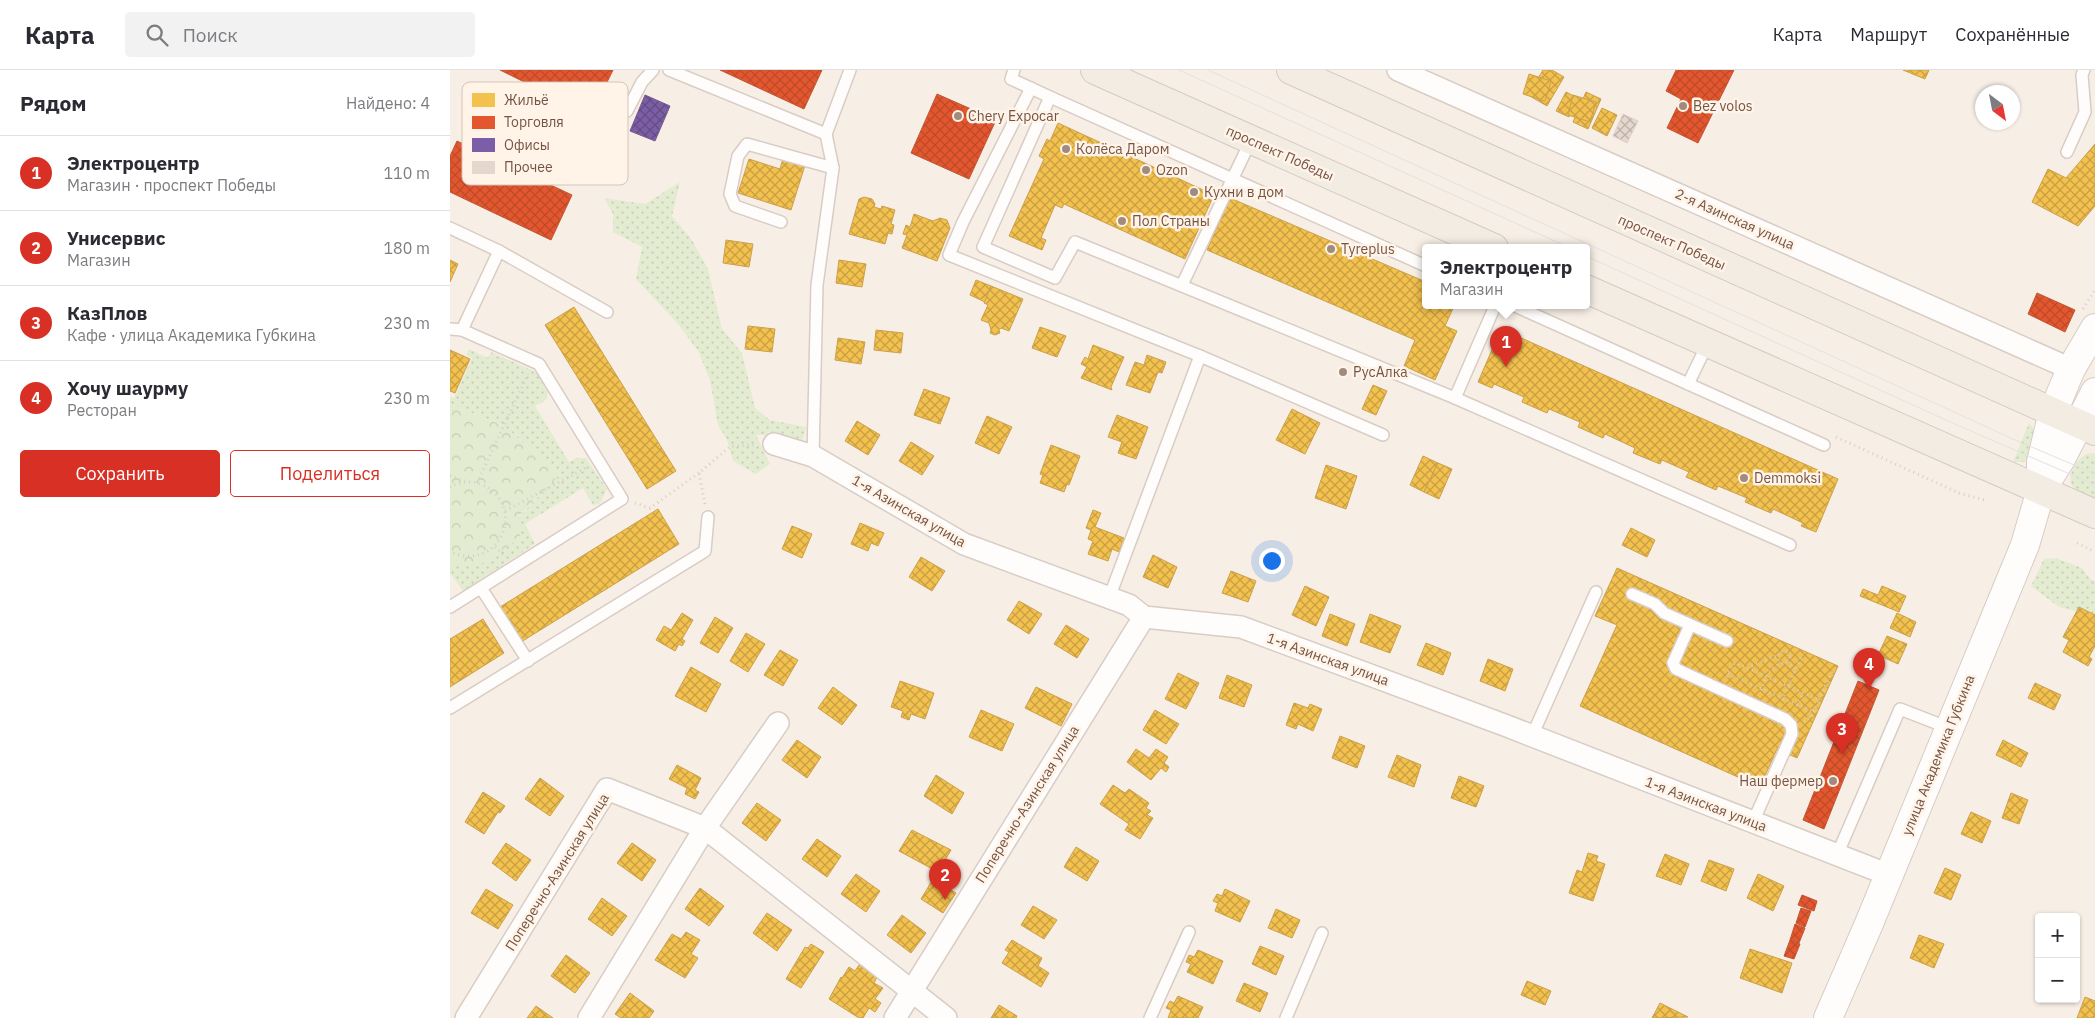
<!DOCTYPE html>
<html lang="ru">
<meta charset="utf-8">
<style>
body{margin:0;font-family:"IBM Plex Sans",sans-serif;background:#f2f2f3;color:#2b2b33}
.controls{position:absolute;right:15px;bottom:15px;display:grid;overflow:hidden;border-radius:5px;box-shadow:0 1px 4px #0004}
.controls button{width:45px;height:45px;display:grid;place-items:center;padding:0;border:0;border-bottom:1px solid #e1e1e2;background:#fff;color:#2b2b33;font:25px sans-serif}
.compass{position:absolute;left:1525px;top:15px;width:45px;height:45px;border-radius:50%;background:#fff;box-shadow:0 1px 4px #0004;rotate:148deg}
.you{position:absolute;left:821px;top:490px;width:18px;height:18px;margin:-12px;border:4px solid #fff;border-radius:50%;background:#1a73e8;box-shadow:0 0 0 8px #1a73e833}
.badge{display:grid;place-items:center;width:32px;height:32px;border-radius:50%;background:#d93025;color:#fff;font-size:16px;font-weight:700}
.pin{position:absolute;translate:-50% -41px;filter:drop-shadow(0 1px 2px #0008)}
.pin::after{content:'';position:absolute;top:26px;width:18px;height:15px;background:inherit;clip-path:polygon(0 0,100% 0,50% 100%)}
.popup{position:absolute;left:972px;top:174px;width:168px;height:65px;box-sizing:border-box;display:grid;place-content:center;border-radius:5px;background:#fff;filter:drop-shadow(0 1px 4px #0005);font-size:16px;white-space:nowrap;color:#7c7c81}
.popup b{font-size:19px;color:#2b2b33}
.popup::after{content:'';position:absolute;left:50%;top:100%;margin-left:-10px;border:10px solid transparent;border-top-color:#fff}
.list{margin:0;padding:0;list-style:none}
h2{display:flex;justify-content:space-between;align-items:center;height:65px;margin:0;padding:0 20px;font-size:21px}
h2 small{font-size:16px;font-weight:400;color:#7c7c81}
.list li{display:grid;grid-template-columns:32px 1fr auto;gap:15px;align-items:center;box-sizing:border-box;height:75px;padding:0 20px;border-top:1px solid #e1e1e2}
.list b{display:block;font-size:19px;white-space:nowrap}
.list p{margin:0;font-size:16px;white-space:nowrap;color:#7c7c81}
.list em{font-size:16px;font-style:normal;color:#7c7c81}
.actions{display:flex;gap:10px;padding:15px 20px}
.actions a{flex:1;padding:11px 0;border:1px solid #d93025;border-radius:5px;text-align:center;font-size:18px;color:#d93025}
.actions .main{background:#d93025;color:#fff}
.icon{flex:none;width:28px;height:28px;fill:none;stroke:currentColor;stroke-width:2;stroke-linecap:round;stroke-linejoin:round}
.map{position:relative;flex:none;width:1645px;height:948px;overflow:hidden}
header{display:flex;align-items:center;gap:30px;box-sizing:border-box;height:70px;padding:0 25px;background:#fff;border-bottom:1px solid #e1e1e2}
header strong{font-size:24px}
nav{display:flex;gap:28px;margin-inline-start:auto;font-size:18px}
.search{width:350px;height:45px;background:#f2f2f3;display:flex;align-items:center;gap:12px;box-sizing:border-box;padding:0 18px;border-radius:5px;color:#7c7c81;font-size:19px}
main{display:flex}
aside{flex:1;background:#fff}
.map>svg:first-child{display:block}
</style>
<header>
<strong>Карта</strong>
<div class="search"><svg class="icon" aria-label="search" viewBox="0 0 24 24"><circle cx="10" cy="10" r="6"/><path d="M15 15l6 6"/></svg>Поиск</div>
<nav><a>Карта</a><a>Маршрут</a><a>Сохранённые</a></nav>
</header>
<main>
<aside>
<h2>Рядом<small>Найдено: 4</small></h2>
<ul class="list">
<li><span class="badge">1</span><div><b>Электроцентр</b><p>Магазин · проспект Победы</p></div><em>110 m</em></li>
<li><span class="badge">2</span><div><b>Унисервис</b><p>Магазин</p></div><em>180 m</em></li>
<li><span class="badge">3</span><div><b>КазПлов</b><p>Кафе · улица Академика Губкина</p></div><em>230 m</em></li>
<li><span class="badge">4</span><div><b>Хочу шаурму</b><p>Ресторан</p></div><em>230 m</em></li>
</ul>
<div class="actions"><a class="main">Сохранить</a><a>Поделиться</a></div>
</aside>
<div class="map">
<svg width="1645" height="948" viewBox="0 0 1645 948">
<defs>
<pattern id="grass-dots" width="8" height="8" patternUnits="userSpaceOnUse" patternTransform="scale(1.25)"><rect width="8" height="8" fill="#e3ecd1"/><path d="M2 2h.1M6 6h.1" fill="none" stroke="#c6ccb5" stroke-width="1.8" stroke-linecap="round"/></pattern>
<pattern id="forest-crowns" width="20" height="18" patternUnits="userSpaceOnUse" patternTransform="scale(1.25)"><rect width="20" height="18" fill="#e3ecd1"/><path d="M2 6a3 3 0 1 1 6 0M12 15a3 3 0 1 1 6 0" fill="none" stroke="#c6ccb5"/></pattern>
<pattern id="homes-cross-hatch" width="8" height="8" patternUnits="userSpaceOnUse" patternTransform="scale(1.25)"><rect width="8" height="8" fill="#f2c14e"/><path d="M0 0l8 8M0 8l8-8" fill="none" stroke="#c99f43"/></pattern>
<pattern id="shops-cross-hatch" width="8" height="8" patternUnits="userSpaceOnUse" patternTransform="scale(1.25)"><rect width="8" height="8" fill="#e4572e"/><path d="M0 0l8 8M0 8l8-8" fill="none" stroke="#bd4b29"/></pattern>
<pattern id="offices-cross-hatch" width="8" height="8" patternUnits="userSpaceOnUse" patternTransform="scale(1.25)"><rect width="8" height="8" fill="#7b5ea7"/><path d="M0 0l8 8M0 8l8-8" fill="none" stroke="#654d82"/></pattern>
<pattern id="building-cross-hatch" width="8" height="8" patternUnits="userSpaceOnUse" patternTransform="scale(1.25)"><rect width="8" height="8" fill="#e3d7ce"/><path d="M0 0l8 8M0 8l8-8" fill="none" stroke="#bdb1a9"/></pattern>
</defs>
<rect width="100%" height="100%" fill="#f7efe6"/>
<!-- grass -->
<g fill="url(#grass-dots)">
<polygon points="230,112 222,146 242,170 258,199 272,259 292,283 305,338 320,350 356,357 352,374 335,374 315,365 306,365 320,394 306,404 283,391 277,370 268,355 260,310 248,281 229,255 186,209 192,177 163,162 163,144 154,128 195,134"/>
<polygon points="19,279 38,288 41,282 86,302 98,322 96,330 85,336 119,392 126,388 136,388 157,419 150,434 143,435 133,418 75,454 85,474 13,521 0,503 0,498 6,494 32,493 68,448 110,404 54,356 0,334 0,327 4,328 22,288 16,285"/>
<polygon points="1579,353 1586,361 1584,384 1576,392 1563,392"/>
<path d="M1639 383 1645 384V430C1638 426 1628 423 1624 418 1614 407 1628 386 1639 383Z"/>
<polygon points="1606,488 1632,498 1640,509 1645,511 1645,546 1609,537 1581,516 1594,489"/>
</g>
<!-- forest -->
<polygon fill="url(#forest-crowns)" points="0,334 54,356 110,404 68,447 70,468 32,493 6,494 0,498"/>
<!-- homes -->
<g fill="url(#homes-cross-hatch)" stroke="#cca04c">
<polygon points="1093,0 1102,0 1114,7 1097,36 1078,25"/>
<polygon points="1453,0 1479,0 1475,9"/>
<polygon points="1079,4 1101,11 1095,31 1073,24"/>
<polygon points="1116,22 1128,28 1119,47 1106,41"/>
<polygon points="1136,22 1151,29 1138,59 1123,52"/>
<polygon points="1123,25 1146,32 1140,52 1118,45"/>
<polygon points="1152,38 1167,45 1157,66 1142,58"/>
<polygon points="608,53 764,125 735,189 614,134 612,138 605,135 591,168 596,170 592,180 559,166 594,89 589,86 597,69 600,71"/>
<polygon points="1645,74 1645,136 1628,156 1582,132 1598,99 1616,108"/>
<polygon points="334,85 356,92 341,140 288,123 299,89 330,99"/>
<polygon points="414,127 422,129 425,134 424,137 431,139 432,136 445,140 441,154 444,155 442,164 438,163 435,174 399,164 409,129"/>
<polygon points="780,128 976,212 976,236 1004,236 995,256 1007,261 985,310 954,296 965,270 757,180"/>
<polygon points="464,144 483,151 490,148 497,150 500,158 487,191 452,178 457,165 453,164 456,155 460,157"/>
<polygon points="276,170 303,174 299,197 273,193"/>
<polygon points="0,190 8,194 0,212"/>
<polygon points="389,190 416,194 412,217 386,213"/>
<polygon points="526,210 541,216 535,232 520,225"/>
<polygon points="541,216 573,229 559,261 551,258 549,260 550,263 545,265 540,263 541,260 539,253 531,250 538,235 534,233"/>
<polygon points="124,237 226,401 197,419 95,255"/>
<polygon points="298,256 325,259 322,282 295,279"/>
<polygon points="590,257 616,266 607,287 582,278"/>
<polygon points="1051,259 1388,409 1366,462 1351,456 1353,453 1323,439 1321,443 1295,432 1297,428 1268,416 1266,420 1236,407 1239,402 1212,390 1210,394 1183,383 1185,378 1155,364 1153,368 1128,357 1130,352 1099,339 1097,343 1072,332 1074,327 1044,314 1042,318 1028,312"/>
<polygon points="426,260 453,263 451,283 424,280"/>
<polygon points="388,268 415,272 411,294 385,290"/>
<polygon points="643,275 674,287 661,317 662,320 631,308 637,297 631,294 635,287 638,289"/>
<polygon points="0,280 20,289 5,323 0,321"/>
<polygon points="697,285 716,292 712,303 708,302 700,323 676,315 685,292 694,295"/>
<polygon points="923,315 937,321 926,345 912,339"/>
<polygon points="474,319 500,328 490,354 464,345"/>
<polygon points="842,339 870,353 855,384 826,370"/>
<polygon points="667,345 698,357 686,389 668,383 672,372 658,367"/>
<polygon points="537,346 562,357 549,384 525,373"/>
<polygon points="407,351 430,365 418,385 395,371"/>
<polygon points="461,372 484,386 472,405 449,391"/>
<polygon points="601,375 630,386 619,415 617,414 614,422 590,413 593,405 590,404"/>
<polygon points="973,386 988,393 974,422 960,415"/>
<polygon points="988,393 1002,399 989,429 974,422"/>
<polygon points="876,395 907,406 896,439 865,428"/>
<polygon points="208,439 229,474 71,572 50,537"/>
<polygon points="643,440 651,443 645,457 674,468 669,482 662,479 658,491 638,484 643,471 638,469 641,460 636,458"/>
<polygon points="410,453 434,463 428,476 421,473 418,481 401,474"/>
<polygon points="342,456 362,464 352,488 332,479"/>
<polygon points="1181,458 1205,470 1197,487 1172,475"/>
<polygon points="703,485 727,497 718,518 693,507"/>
<polygon points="471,487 495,501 482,521 459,507"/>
<polygon points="1167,498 1388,596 1347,688 1327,679 1310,717 1130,636 1167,555 1145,546"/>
<polygon points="781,501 806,511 798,532 772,523"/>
<polygon points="855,516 879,527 866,556 842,545"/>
<polygon points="1432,516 1456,526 1449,542 1410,526 1413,519 1428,525"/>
<polygon points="569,531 592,544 579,564 557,550"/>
<polygon points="1629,537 1645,545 1645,576 1639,587 1642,589 1638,596 1613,582 1619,570 1613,567"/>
<polygon points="232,543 243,550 232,569 235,571 232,576 229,574 225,581 206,570 214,556 221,560"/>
<polygon points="1447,543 1466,552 1460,567 1440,558"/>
<polygon points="880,544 905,554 897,576 872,566"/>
<polygon points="920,544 951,556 940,583 910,572"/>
<polygon points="265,547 283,558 268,583 250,573"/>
<polygon points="33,549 54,583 0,617 0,569"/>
<polygon points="616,555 639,569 627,588 604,574"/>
<polygon points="296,563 315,574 298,602 280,591"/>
<polygon points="1437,566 1457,574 1448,594 1428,585"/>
<polygon points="976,573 1001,583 993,605 967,595"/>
<polygon points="330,580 348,590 333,616 314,605"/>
<polygon points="1038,589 1063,599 1055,621 1030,611"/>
<polygon points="241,597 271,614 256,642 225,626"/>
<polygon points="728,603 749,613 736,639 715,629"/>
<polygon points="777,605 802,615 794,637 769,628"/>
<polygon points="450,611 484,623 475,649 461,644 459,650 451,647 453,641 441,637"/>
<polygon points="1585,613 1611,625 1604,640 1578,628"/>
<polygon points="383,617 407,635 392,655 368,638"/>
<polygon points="586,617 622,634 611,656 575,638"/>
<polygon points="844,633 858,638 860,634 872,639 863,661 848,654 846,659 836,655"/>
<polygon points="531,640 564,654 552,681 519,667"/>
<polygon points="705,640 729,654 716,674 693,660"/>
<polygon points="890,666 915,676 907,698 882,688"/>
<polygon points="347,670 371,687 357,708 332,690"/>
<polygon points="1553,670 1578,683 1571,697 1546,685"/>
<polygon points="686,679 699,688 706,679 718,687 714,693 719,697 716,702 711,698 701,710 677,692"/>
<polygon points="947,685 971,695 964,717 938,707"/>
<polygon points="227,695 251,708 245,720 249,722 245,729 235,724 237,718 219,709"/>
<polygon points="486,705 514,723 502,744 474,726"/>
<polygon points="1009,706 1034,716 1026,737 1001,728"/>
<polygon points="90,708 114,726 100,746 75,729"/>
<polygon points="663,715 675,723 679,719 699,733 696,738 701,741 697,745 703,748 690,769 675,760 679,754 650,734"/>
<polygon points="33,722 55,736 50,743 48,742 34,764 15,752"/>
<polygon points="1561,723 1578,730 1569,754 1552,748"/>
<polygon points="307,733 331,750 316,771 292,753"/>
<polygon points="1521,742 1541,751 1532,773 1511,764"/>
<polygon points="462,760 501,780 488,802 449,781"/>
<polygon points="367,769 391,786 377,807 352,789"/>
<polygon points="56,773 81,790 66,811 42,793"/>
<polygon points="182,773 206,790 192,811 167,793"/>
<polygon points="626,777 649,791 637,811 614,797"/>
<polygon points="1138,783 1148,786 1146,791 1155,794 1143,831 1119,823 1127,800 1132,802"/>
<polygon points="1215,784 1239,794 1231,815 1206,806"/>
<polygon points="1259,790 1284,799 1276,821 1251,811"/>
<polygon points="1495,798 1511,805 1501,830 1484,823"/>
<polygon points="406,804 430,821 416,842 391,824"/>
<polygon points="1308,804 1334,816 1323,841 1297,828"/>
<polygon points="483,809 506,823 493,843 471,829"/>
<polygon points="250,818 274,836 259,856 235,839"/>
<polygon points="36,819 63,835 48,859 21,843"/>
<polygon points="775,819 800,831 790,852 765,841 768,833 763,831 767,824 772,826"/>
<polygon points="152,828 177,846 162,866 138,849"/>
<polygon points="583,836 607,850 594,869 571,855"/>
<polygon points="826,839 850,850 842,868 818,858"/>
<polygon points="317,843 342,860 327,881 303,863"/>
<polygon points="452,845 476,863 461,883 437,865"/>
<polygon points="236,862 250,870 241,884 248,888 235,908 205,890 222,864 231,869"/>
<polygon points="1469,865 1494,874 1484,898 1460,888"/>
<polygon points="562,870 592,888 588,896 599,903 591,917 552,893 559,882 555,880"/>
<polygon points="361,874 374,882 351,918 336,909 355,877 358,878"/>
<polygon points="810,876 834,886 826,905 802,894"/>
<polygon points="1300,879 1342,893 1332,923 1290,908"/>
<polygon points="748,880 773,891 763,914 737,902 741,894 736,892 739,885 744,887"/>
<polygon points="116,885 140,903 125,923 101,906"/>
<polygon points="409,895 427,907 424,913 433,918 425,929 431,933 425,942 419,938 413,948 409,948 379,929 391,907 392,908 399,897 405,901"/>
<polygon points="1077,911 1101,921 1095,935 1071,925"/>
<polygon points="794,913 818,923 810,942 786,931"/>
<polygon points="180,923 204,941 199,948 171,948 165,944"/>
<polygon points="728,926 753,937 748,948 718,948 721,940 716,938 720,931 724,933"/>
<polygon points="1635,927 1645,931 1645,948 1627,948"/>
<polygon points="1210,933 1238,947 1202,948"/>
<polygon points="549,935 567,946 566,948 541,948"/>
<polygon points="86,936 103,948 77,948"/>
</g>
<!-- shops -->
<g fill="url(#shops-cross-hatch)" stroke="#c25636">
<polygon points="50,0 163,0 141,45"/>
<polygon points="270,0 372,0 354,39"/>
<polygon points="1226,0 1284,0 1248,73 1217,58 1231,29 1216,21"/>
<polygon points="487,24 546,50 519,109 461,83"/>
<polygon points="7,71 122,125 101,170 0,122 0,86"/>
<polygon points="1587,223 1625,240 1615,262 1578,244"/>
<polygon points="1408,611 1429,620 1374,759 1353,750"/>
<polygon points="1352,825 1367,831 1364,841 1348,835"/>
<polygon points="1351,838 1361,841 1355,857 1346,853"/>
<polygon points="1345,854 1355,858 1349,873 1340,870"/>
<polygon points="1340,870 1350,874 1344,889 1334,886"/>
</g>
<!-- offices -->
<polygon fill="url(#offices-cross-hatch)" stroke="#795b8a" points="195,25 220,36 205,71 180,61"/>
<!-- building -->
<polygon fill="url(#building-cross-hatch)" stroke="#dfd1c9" points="1173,44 1188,51 1177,73 1163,66"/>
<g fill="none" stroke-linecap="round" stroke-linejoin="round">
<defs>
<g id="service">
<polyline points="219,0 376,64 400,0"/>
<polyline points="564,0 561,9 600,27 976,196"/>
<polyline points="581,18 513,152 499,185 750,286"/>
<polyline points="600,27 533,177 605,208 625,172 1005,328 1340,475"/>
<polyline points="177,41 192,12 203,0"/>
<polyline points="1617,82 1635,42 1632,5 1634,0"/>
<polyline points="331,152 285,136 280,124 288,86 297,74 383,98"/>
<polyline points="0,158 49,181 12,260 0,259"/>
<polyline points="49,181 157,242"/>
<polyline points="732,215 801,70"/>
<polyline points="1065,236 1374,375"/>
<polyline points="1238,314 1258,273"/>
<polyline points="1005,328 1045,236"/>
<polyline points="363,386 367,215 383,98 376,64"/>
<polyline points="31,518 78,591"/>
<polyline points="1182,524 1205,534 1214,543 1277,571"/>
<polyline points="659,528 750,286 933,365"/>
<polyline points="0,537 172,429 89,294 12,260"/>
<polyline points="1240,555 1223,593 1226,599 1335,649 1341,655 1342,664 1303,752"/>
<polyline points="0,638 255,481 258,447"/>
<polyline points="1082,666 1146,522"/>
<polyline points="1387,785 1450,639 1499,658"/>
<polyline points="700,948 739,862"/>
<polyline points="836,948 872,863"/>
</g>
<g id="minor">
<polyline points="948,0 1621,299"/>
<polyline points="324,374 363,386 514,474 679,535 694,547 791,557 1057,656 1439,805"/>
<polyline points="16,948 157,719 255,758 496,948"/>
<polyline points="139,948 255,758 328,653"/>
<polyline points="445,948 694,547"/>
</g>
<g id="tertiary">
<polyline points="1593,417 1611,389 1645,322"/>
<polyline points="1378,948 1418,856 1575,475 1591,420 1591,392 1603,342 1621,299 1645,258"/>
</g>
<g id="primary">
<polyline points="645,0 1044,178"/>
<polyline points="841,0 1645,361"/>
<polyline points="1136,219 1645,444"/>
</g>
</defs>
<!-- service casing -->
<use href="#service" stroke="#d8ccc5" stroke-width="14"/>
<!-- minor casing -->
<use href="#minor" stroke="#d8ccc5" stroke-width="24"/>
<!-- tertiary casing -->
<use href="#tertiary" stroke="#d8ccc5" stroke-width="30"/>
<!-- primary casing -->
<use href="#primary" stroke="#d5cac4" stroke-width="30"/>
<!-- path -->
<g stroke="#d7cec9" stroke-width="3" stroke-dasharray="1 4" stroke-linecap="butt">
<polyline points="1633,239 1645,220"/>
<polyline points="1386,367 1509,423 1535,430"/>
<polyline points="0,406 15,411"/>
<polyline points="27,413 78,304"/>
<path d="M0 417C9 412 20 410 30 414 79 433 51 504 0 482"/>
<polyline points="185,433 200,438 249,403"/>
<polyline points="255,434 249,403 281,376 307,375"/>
<polyline points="55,441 136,398"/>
<polyline points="1627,473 1645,482"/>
<polyline points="45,477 55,486"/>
<circle cx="1334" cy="587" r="6"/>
<polyline points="1336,593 1346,598"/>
<polyline points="1297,598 1328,585"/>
<polyline points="1278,604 1364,642"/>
<polyline points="1277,607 1283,594 1286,593 1369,630 1362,646 1354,652"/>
<polyline points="1311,620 1319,602 1331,592"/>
<polyline points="1332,630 1352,585"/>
<polyline points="1369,630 1383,599"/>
<polyline points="1347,636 1353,623"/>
</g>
<!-- service -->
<use href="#service" stroke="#fefdfb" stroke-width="11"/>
<!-- minor -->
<use href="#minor" stroke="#fefdfb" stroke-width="21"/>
<!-- tertiary -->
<use href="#tertiary" stroke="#fefdfb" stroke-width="28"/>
<!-- primary -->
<use href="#primary" stroke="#f2ece3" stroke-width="28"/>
<!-- tram -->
<g stroke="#e3e1e3" stroke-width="1">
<polyline points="729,0 1120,178"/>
<polyline points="758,0 1563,369 1645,404"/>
<polyline points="1136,186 1498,351 1645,415"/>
</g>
</g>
<!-- markers -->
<g fill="#a28a7f" stroke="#fff4e7" stroke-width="2">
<circle cx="1233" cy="36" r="5"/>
<circle cx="508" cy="46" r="5"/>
<circle cx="616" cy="79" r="5"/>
<circle cx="696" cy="100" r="5"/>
<circle cx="744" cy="122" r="5"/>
<circle cx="672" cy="151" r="5"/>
<circle cx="881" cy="179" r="5"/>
<circle cx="893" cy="302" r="5"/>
<circle cx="1294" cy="408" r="5"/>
<circle cx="1383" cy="711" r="5"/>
</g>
<g text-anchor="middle" stroke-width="5" stroke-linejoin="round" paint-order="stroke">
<!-- poi labels -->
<g font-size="14" fill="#745447" stroke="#fff4e7" text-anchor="start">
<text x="1243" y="41">Bez volos</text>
<text x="518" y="51">Chery Expocar</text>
<text x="626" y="84">Колёса Даром</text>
<text x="706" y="105">Ozon</text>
<text x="754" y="127">Кухни в дом</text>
<text x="682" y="156">Пол Страны</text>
<text x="891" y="184">Tyreplus</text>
<text x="903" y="307">РусАлка</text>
<text x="1304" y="413">Demmoksi</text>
<text x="1373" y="716" text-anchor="end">Наш фермер</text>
</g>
<!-- street labels -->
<g font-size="14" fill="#745447" stroke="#fff4e7">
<text transform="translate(830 83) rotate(24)" y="5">проспект Победы</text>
<text transform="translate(1285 149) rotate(24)" y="5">2-я Азинская улица</text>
<text transform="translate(1222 172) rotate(24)" y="5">проспект Победы</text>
<text transform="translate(459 441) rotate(30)" y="5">1-я Азинская улица</text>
<text transform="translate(878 589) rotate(20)" y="5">1-я Азинская улица</text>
<text transform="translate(1488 685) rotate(-68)" y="5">улица Академика Губкина</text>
<text transform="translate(577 734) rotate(-58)" y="5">Поперечно-Азинская улица</text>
<text transform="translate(1256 734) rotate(21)" y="5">1-я Азинская улица</text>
<text transform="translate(107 802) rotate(-58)" y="5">Поперечно-Азинская улица</text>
</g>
</g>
<!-- legend -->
<rect x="12" y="12" width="166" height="103" rx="8" fill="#fff4e7" stroke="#d5c4b7" stroke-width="1"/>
<rect x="22" y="23" width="23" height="14" fill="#f2c14e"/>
<rect x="22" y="46" width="23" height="13" fill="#e4572e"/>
<rect x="22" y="68" width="23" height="14" fill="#7b5ea7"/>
<rect x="22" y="91" width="23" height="13" fill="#e3d7ce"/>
<g font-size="14" fill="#745447">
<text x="54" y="35">Жильё</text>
<text x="54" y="57">Торговля</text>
<text x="54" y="80">Офисы</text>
<text x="54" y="102">Прочее</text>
</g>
</svg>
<div class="controls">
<button>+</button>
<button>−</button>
</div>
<svg class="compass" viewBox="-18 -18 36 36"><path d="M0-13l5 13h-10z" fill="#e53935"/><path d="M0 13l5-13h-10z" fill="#7c7c81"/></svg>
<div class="you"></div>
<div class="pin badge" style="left:1056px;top:297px">1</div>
<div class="popup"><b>Электроцентр</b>Магазин</div>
<div class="pin badge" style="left:495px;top:830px">2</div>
<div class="pin badge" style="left:1392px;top:684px">3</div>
<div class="pin badge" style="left:1419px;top:619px">4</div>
</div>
</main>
